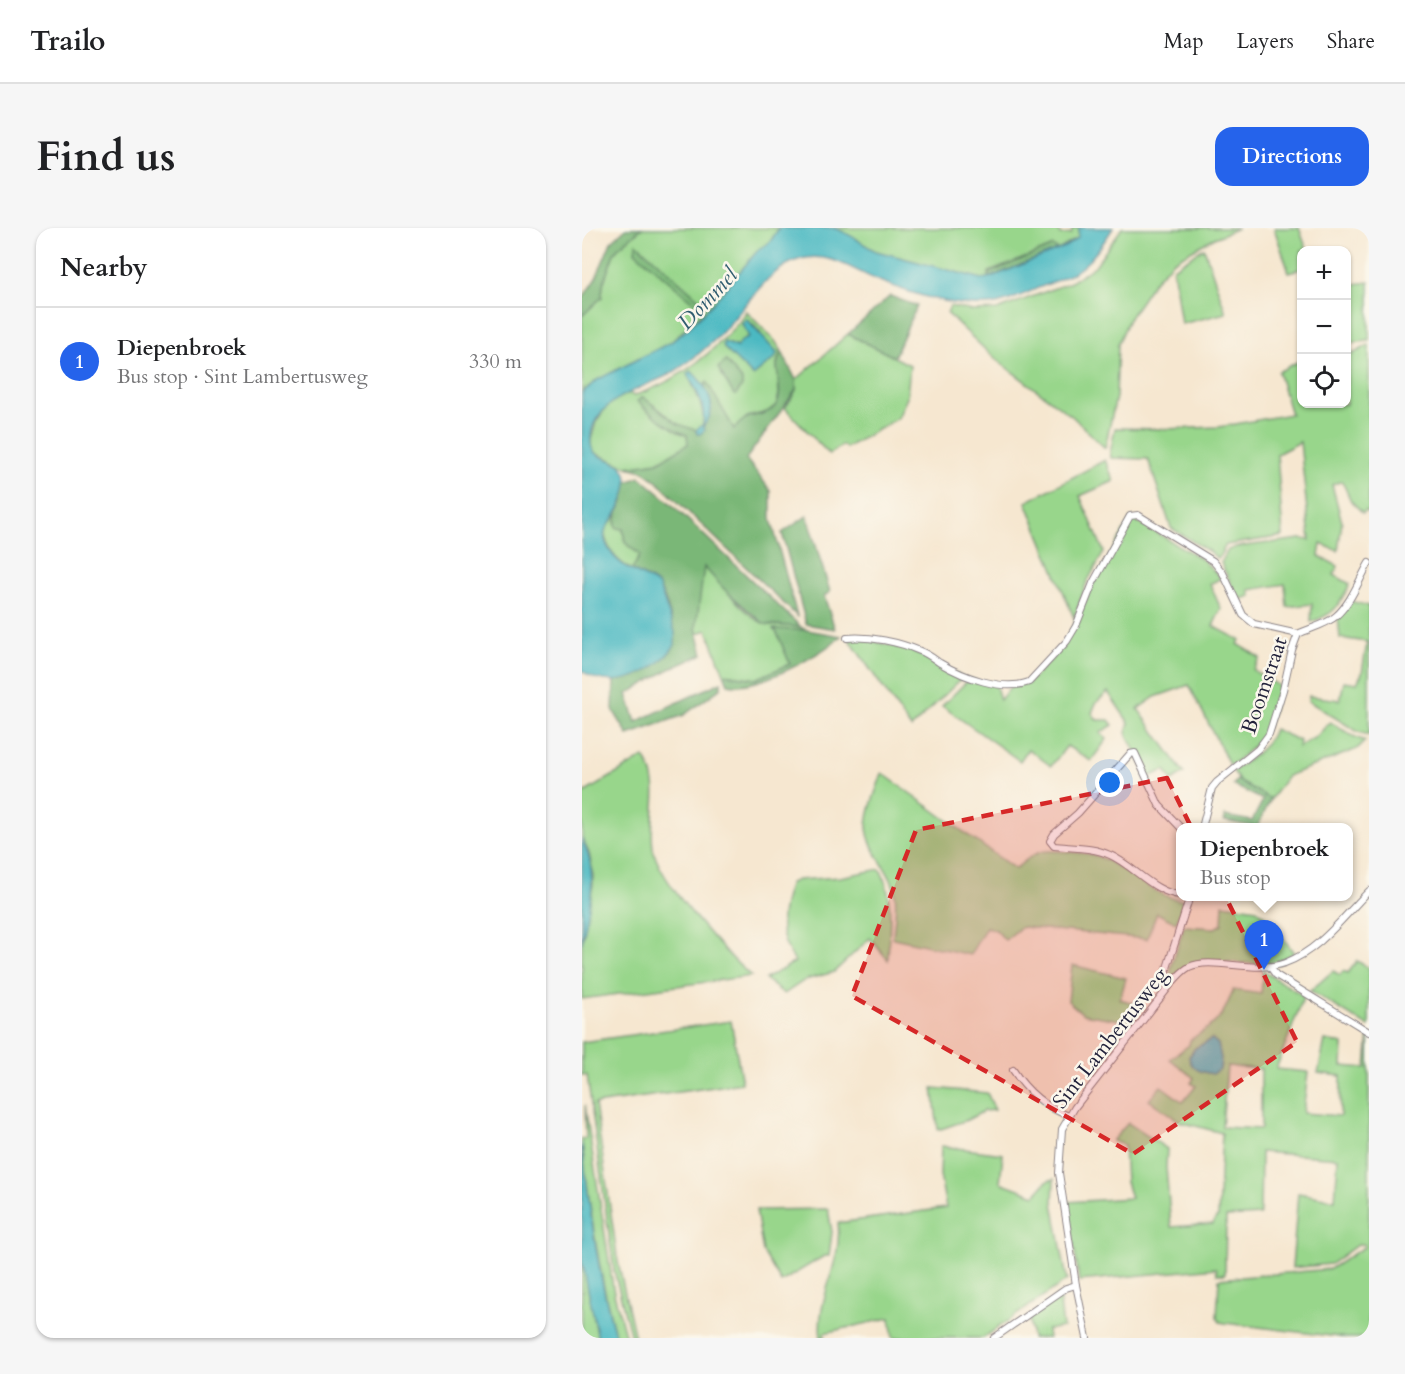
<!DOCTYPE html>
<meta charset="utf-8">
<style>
body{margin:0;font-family:Cardo,serif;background:#f6f6f6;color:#202124}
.controls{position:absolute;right:18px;top:18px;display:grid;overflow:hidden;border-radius:12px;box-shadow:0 2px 4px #0004}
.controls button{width:54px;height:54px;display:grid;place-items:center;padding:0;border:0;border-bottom:2px solid #e0e0e0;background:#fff;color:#202124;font:30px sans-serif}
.you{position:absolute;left:528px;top:555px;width:21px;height:21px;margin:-15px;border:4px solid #fff;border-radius:50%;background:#1a73e8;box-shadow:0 0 0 9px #1a73e833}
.badge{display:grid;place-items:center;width:39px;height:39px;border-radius:50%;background:#2563eb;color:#fff;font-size:20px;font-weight:700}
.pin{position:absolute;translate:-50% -50px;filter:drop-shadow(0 2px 3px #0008)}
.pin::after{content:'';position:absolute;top:32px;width:21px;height:18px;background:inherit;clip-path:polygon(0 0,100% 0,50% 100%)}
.popup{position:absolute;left:594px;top:595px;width:177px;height:78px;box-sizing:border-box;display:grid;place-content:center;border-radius:12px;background:#fff;filter:drop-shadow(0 2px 4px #0005);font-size:20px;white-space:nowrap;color:#757577}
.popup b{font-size:22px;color:#202124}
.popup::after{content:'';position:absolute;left:50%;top:100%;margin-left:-12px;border:12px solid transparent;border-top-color:#fff}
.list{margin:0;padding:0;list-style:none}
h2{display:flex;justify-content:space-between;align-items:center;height:78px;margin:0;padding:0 24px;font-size:26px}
h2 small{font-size:20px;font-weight:400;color:#757577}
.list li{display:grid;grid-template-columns:39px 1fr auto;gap:18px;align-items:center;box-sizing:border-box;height:108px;padding:0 24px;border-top:2px solid #e0e0e0}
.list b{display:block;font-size:22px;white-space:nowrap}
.list p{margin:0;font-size:20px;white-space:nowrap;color:#757577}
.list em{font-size:20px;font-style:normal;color:#757577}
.icon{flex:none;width:33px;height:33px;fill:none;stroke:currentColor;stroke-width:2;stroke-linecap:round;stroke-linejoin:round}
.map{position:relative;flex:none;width:787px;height:1110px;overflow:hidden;border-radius:18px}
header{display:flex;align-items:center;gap:36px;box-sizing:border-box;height:84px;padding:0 30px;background:#fff;border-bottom:2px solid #e0e0e0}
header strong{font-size:28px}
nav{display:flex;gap:33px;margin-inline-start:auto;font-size:21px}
.intro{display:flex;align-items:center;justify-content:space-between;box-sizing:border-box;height:144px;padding:0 36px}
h1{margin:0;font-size:42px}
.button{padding:15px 27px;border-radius:18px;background:#2563eb;color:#fff;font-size:21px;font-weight:700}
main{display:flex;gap:36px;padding:0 36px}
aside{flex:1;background:#fff;border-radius:18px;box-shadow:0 2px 4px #0004}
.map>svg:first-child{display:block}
</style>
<header>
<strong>Trailo</strong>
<nav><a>Map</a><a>Layers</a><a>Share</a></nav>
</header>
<div class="intro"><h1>Find us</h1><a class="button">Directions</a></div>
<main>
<aside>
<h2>Nearby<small></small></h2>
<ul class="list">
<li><span class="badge">1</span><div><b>Diepenbroek</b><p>Bus stop · Sint Lambertusweg</p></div><em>330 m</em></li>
</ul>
</aside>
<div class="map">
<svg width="787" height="1110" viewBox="0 0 787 1110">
<rect width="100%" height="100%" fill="#fbf7ec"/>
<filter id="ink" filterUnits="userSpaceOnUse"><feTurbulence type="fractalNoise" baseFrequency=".0167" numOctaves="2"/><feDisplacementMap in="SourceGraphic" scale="12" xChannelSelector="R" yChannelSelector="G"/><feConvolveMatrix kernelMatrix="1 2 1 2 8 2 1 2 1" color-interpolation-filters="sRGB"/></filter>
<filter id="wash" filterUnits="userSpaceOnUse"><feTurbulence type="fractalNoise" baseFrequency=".008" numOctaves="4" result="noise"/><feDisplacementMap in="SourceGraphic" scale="24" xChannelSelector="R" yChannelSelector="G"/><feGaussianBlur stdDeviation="1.35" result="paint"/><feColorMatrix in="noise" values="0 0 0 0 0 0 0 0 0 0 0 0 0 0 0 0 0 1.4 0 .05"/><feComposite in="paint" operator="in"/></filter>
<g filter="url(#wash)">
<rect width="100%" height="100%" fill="#f6e7d0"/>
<!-- green -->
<g fill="#98d68b" stroke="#5d7c63" stroke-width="1.5" fill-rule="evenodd">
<polygon points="60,0 197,0 188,14 177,21 133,73 89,114 7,158 0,165 0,88 20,69 21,56 31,28 35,21"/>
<path d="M251 0H476L478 7 489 6 491 0H497L496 10 476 22 470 19 407 44 406 50 400 51 294 23C280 16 265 7 251 0Z"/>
<polygon points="540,0 656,0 630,11 591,33 573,52 547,91 536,116 534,169 523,220 491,189 413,131 365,85 368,78 391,83 415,82 489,54 513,38"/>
<polygon points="692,0 717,0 725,22 720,22 719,41 707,44"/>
<polygon points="622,20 644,85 599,96 591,40"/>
<polygon points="787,54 787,113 765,115 764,57"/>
<path d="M164 83 193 113 199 122 195 135 197 166 194 177 185 184 165 189 152 201 125 155 122 158 109 143 105 146C111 157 140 214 103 200 92 195 82 185 72 177L62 180 96 204 105 207 107 216 76 234 45 239 13 225 9 219V212L14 194 23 181 33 172 48 165 51 168C90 155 119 135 147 105 153 98 161 92 164 83ZM167 93 177 103 193 130 171 148 142 120 146 115 155 119 163 110 167 109Z"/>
<path d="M266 106 328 137 325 169 316 190 264 220 261 217 247 226 203 180C209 171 216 163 214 152Z"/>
<path d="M765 117 769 127 787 117V285L784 282 781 285 769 273 760 253 750 257 760 294 756 323 739 316 737 328 756 338 752 347 768 356C757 378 753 386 729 394L730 376 705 379 703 356 667 362 669 368 657 372 639 335 646 322 654 319 719 311 728 312 718 214 695 226 701 308 644 317 636 331 628 324 589 300 566 231 529 230 528 225 533 200 581 201 637 199 709 186 696 144 719 132 720 176H764Z"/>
<polygon points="523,232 532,253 498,268 522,324 504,356 492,390 444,274"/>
<path d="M34 286 33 297 41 301C42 305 41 311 44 315 47 320 54 322 58 327L50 342C34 332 25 322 22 303Z"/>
<path d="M549 290 620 331 639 350 628 356 639 381 631 398 658 412 656 416 678 430 671 442 697 458C688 501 683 512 648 538L607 457 573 469 556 481 602 545 590 553 583 542 566 549 544 505 547 495 526 464 514 475 510 485 515 492H527L531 497 518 505 525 511 509 533 485 518 469 538 446 521 438 533 360 478 387 451 414 458 418 472 429 458 446 455 481 419 510 358Z"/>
<path d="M122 338C134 351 168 392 183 396 197 400 212 395 225 402H192L195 405 208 436 174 451 142 446 125 402 114 406V384Z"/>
<polygon points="768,373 787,378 787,507 776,504 726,473 727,468 758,472 762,453 775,455 780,445 785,414 758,410 756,390"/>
<polygon points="277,410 329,422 381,449 329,500 267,411"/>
<path d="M748 494 771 508 783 513 775 521 705 548 689 571 658 554 651 543C668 531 685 521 692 501L718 513 716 519 734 509Z"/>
<path d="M62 529C83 561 66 587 71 620 76 653 143 725 169 748L0 771V716L11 657V644L7 625 0 610V566Z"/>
<path d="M300 545 433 641C456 622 457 621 487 624 498 625 510 625 520 630 548 643 570 668 602 673L594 695 575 685 565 711 442 699 438 700 423 712 414 702 404 699 388 727 311 710C312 692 317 671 310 654 303 637 286 619 285 599 285 582 295 562 300 545Z"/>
<path d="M298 641C313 670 307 701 306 732L288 710 252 744 223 752 202 766 183 751 213 734C209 727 204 719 202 712 196 694 202 672 208 655L215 652 258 649Z"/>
<path d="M641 676 675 681 691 696 712 725C704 729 695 734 686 735 647 740 619 719 588 752L589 739 602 698 633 700 640 696Z"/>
<polygon points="775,733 787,740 787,799 728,763 751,743 758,747 761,743 766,745"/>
<polygon points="490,737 544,750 538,771 561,778 549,794 501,786 486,773"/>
<path d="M681 743 722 768 694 841 726 844 721 885 758 888 759 848 736 845 743 812 761 816 760 838 784 840 787 807V1110H766L643 1095 638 1094 635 1089 637 1051 748 1041 782 1019V1016L775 1017 749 1036 710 1040 716 965 753 972 756 930 679 924 678 987 644 989 643 1046H635L634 1040 497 1053 486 974 549 970 544 954 542 917 530 913 546 895 585 921 584 939 589 999 631 996 634 990 636 989 640 905 599 894 567 872 579 858 601 874 614 858 609 855 612 850 588 831 607 817 608 812C634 795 640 793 651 762L679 766ZM630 811 636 816 639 837 607 829 613 820ZM645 838 679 841V901L640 899Z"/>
<polygon points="149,793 160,855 13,876 36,1034 53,1110 49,1110 32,1042 5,847 0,847 0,814"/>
<polygon points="351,860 405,865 413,882 402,883 385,892 356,902"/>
<path d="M3 877 32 1065 44 1110H34C17 1046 8 981 0 916V911H4Z"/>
<path d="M359 918 421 926 418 954 453 967 465 953 472 951 471 975 485 1052 401 1110H311L308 1090 242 1105 243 1110H239C233 1073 261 1034 256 995L364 980 358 947Z"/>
<polygon points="246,981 250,1004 247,1028 242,1028 199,1054 181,1024 174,982"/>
<polygon points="0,1032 16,1110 0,1110"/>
<polygon points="477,1067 481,1099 465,1102 466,1110 450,1110 447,1090"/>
</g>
<!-- forest -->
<g fill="#7ab777" stroke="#4e6c59" stroke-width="1.5">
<polygon points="44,0 60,0 35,21 31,28 21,56 20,69 0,88 0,71 14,50 29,14"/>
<polygon points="54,15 124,77 120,82 53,24"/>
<polygon points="471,18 476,22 406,50 407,45"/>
<polygon points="308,68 335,78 312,129 266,106"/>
<path d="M199 122 214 152V162L164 231 189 263V291L215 388 72 251 61 243 45 239 76 234 106 216 105 207C89 201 67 185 55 173L61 169 96 196 114 202 115 206 122 198 123 160 122 158 125 154 152 201C169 183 167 192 185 184 205 175 195 153 195 136 196 132 198 127 199 122Z"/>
<polygon points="144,133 160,152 160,158 154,167 152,167 136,140"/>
<path d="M58 249 84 271 219 399 182 396 143 362 122 339 114 400 121 426 86 442 45 466 54 494 139 454V460L102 487 46 507 31 482 32 452C45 453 56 448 67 440 74 435 88 427 91 419 96 408 83 365 75 356 68 350 58 346 50 342L58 327C54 322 47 320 44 315 41 311 42 305 41 301L34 300C32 289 37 284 40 275 43 268 44 260 45 254Z"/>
<polygon points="225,288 248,364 242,368 253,401 224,396 200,305"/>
<path d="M191 401 225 402 259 408C238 428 174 463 146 456L142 446 174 451 208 436 195 405Z"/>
<polygon points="656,551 658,554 689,571 675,599 642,593 643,588 670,593 681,572 651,557"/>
</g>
<!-- water -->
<g fill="#4bb9c2" stroke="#366e7e" stroke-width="1.5">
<path d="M197 0C211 0 239 0 251 0 267 4 280 16 294 23L400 51 410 49 483 19 496 10 497 0H531C506 39 499 44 456 60 443 66 428 73 414 76 381 82 330 66 300 54 273 44 249 23 219 31 182 40 157 92 128 116 116 127 102 138 88 146 60 161 5 173 9 216 11 238 47 225 45 255 44 269 37 281 30 292 28 295 23 300 23 304 20 314 31 329 39 335 50 345 66 348 77 358L93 404V417C73 446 31 465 0 443V165L15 152 89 114 108 99 133 73 177 21 188 14Z"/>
<polygon points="164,91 195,125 193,130 171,148 142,120 141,116 142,114 155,119 160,112 167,109 160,96"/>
<path d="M109 143C124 157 139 180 121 198L123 202 118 206H115L114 202 121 196C124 178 114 161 105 146Z"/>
<path d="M0 610C18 649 7 676 0 716Z"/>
<path d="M630 811 636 816 639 830 638 841 631 846C619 844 609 842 607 829L613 820Z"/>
<path d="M0 916C8 981 15 1046 34 1110H16L0 1032Z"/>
</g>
</g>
<g filter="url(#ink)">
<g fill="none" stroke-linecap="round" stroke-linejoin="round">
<defs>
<g id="minor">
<path d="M265 410C289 408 317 414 338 423 346 426 352 431 358 435 381 449 421 464 447 454L485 413 494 398 511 355 548 288 556 287 631 333 641 345 661 387 672 396 716 406"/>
<path d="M620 600 630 560 635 554 676 521 687 506 701 462 710 422 716 406C728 400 744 397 754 388 769 375 777 352 787 335"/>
<path d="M598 667C572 665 551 637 528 627 511 619 490 620 472 618L468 613 472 606 496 585 548 526 553 525 577 577 599 600"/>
<polyline points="688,739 694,747 787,804"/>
<polyline points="590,755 585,748 585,740 608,668"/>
<path d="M431 842C445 864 463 879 487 888"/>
<polyline points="412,1110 484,1060 494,1057"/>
<path d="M505 1110 494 1057 477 945 480 901 493 879 590 755C595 749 600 743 607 739 630 728 672 746 703 735 738 722 761 689 787 663"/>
</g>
</defs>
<!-- minor casing -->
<use href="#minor" stroke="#8c8486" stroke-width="8"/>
<!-- minor -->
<use href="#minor" stroke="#fff" stroke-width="6"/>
</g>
</g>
<!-- marked area -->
<path fill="#d62828" fill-opacity="0.2" stroke="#d62828" stroke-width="4.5" stroke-dasharray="12 8" stroke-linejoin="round" d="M585 550 715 814 551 926 270 768 334 602Z"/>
<g text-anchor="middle" stroke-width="5" stroke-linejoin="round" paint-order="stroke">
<!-- street labels -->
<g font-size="21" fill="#22223b" stroke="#fbf7ec">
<text transform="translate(682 457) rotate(-71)" y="7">Boomstraat</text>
<text transform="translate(528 810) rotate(-52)" y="7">Sint Lambertusweg</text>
</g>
<!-- water labels -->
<g font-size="22" font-style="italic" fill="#325e71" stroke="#fbf7ec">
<text transform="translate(125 70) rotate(-47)" y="8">Dommel</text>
</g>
</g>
</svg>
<div class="controls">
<button>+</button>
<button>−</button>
<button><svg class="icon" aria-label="locate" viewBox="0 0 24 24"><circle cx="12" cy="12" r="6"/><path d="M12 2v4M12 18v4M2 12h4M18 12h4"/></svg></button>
</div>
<div class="you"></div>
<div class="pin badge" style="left:682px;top:742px">1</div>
<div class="popup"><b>Diepenbroek</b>Bus stop</div>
</div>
</main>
